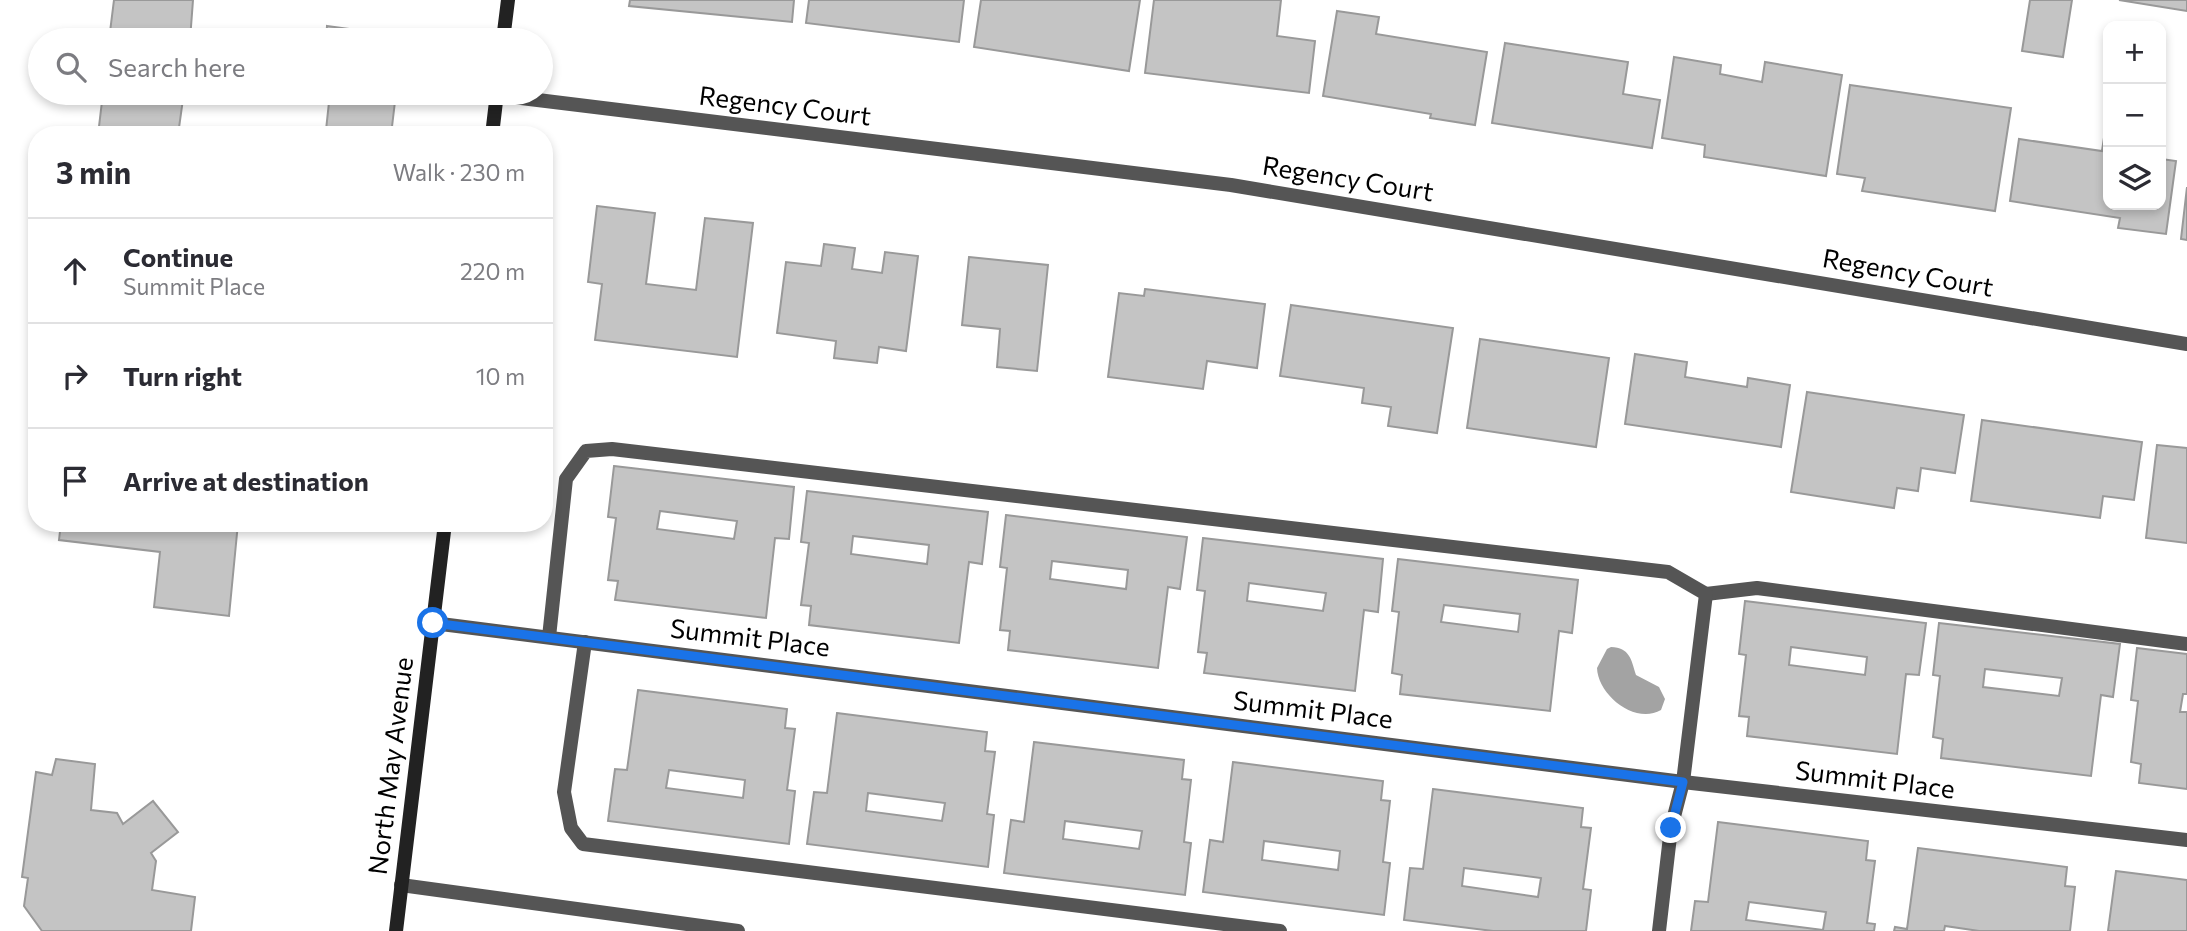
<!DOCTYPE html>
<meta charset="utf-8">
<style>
body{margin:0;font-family:Commissioner,sans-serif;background:#f2f2f3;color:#2b2b33}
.controls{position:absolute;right:21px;top:21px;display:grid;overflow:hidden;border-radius:14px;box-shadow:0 4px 10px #0003}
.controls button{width:63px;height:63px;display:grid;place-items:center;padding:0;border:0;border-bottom:2px solid #e1e1e2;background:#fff;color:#2b2b33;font:35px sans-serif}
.stop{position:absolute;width:21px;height:21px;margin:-16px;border:5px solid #1a73e8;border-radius:50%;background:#fff}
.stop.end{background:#1a73e8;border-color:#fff;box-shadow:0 2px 7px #0008}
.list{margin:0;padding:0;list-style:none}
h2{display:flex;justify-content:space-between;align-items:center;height:91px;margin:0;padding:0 28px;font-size:30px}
h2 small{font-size:23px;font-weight:400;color:#7c7c81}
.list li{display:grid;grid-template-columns:46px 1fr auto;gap:21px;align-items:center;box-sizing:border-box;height:105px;padding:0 28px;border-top:2px solid #e1e1e2}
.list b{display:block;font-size:26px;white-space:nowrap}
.list p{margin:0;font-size:23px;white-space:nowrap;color:#7c7c81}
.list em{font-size:23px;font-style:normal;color:#7c7c81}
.icon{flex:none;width:38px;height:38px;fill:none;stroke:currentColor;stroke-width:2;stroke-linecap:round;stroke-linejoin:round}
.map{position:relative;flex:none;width:2187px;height:931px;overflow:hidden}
.search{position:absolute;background:#fff;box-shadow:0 4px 10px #0003;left:28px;top:28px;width:525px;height:77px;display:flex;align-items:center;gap:18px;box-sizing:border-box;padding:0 24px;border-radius:38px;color:#7c7c81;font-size:26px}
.panel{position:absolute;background:#fff;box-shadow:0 4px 10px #0003;left:28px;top:126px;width:525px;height:406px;border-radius:28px}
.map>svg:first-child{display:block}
</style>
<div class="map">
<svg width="2187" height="931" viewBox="0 0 2187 931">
<rect width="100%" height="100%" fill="#fff"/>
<!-- water -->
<path fill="#a3a3a3" d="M1611 647C1630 648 1631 659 1636 675L1659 687 1665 699 1661 710C1635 725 1598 695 1597 668L1607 649Z"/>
<!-- building -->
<g fill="#c4c4c4" stroke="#999" stroke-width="2" fill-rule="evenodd">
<polygon points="114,0 193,0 190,40 109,40"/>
<polygon points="630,0 794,0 792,22 629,6"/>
<polygon points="809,0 964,0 959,42 806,23"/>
<polygon points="981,0 1140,0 1129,71 974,47"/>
<polygon points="1154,0 1281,0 1277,36 1315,41 1309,93 1145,73"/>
<polygon points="2030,0 2072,0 2063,57 2022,51"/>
<polygon points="2119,0 2187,0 2187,11"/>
<polygon points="1337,11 1379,17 1376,34 1487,52 1475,125 1430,118 1431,114 1323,96"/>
<polygon points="327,26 402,36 401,40 326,40"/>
<polygon points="1505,43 1628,62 1623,94 1660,100 1652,148 1492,123"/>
<polygon points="1674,57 1721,65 1720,74 1762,82 1765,62 1842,75 1826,176 1704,157 1705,145 1662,138"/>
<polygon points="1850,85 2011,108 1995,211 1862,191 1865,178 1837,174"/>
<polygon points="103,93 172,93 171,98 183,99 178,135 98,135"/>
<polygon points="330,93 396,93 391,135 312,135 313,128 326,130"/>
<polygon points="2105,131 2108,131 2108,205 2161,205 2161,159 2176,161 2166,234 2118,228 2120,218 2010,201 2019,139 2102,151"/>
<polygon points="2187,187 2187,240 2181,239"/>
<polygon points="597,206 655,213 646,284 696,290 705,218 753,223 737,357 595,340 602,284 588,282"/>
<polygon points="824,244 855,248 852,269 882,273 885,252 918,256 906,351 879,347 877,363 834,358 836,341 777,333 786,262 821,266"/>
<polygon points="969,257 1048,265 1037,371 997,367 1000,329 962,325"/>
<polygon points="1145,289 1265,304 1257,368 1207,361 1203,389 1108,377 1119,293 1144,296"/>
<polygon points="1291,305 1453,328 1437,433 1388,426 1391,407 1362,403 1364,388 1280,376"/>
<polygon points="1480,339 1609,358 1596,447 1467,428"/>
<polygon points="1635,354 1687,362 1685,377 1747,387 1748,378 1790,385 1781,447 1625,424"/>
<polygon points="1807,392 1964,415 1955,473 1921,468 1918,491 1897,488 1894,508 1791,492"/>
<polygon points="1982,420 2142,442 2134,500 2103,496 2100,518 1971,501"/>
<polygon points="2157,445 2187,448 2187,543 2146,538"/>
<path d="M614 466 794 487 789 539 775 538 766 618 615 600 618 581 608 580 616 518 608 517ZM660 511 737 521 734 539 657 529Z"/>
<path d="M807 491 988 512 982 564 969 562 959 643 809 625 811 606 801 605 809 543 801 542ZM853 536 929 545 927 564 851 554Z"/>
<path d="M1006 515 1187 537 1180 589 1168 587 1158 668 1008 650 1010 631 1000 630 1007 568 1000 567ZM1052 561 1128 570 1126 589 1050 579Z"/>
<polygon points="61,523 238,523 229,616 154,607 160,552 59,540"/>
<path d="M1203 538 1383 559 1378 612 1364 610 1355 691 1204 673 1207 653 1198 652 1205 591 1197 590ZM1249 583 1326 593 1323 611 1247 601Z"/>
<path d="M1398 559 1578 580 1572 633 1559 631 1550 711 1400 694 1402 675 1392 673 1399 612 1392 611ZM1444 605 1520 614 1518 632 1441 622Z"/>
<path d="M1745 601 1926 623 1919 675 1906 674 1897 754 1747 736 1749 717 1739 716 1746 655 1739 654ZM1791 647 1867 657 1865 675 1789 665Z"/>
<path d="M1939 623 2120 644 2113 697 2101 695 2091 776 1941 758 1943 739 1933 737 1940 676 1933 675ZM1985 669 2062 678 2059 696 1983 687Z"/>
<polygon points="2137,648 2187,654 2187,694 2183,694 2180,712 2187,712 2187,789 2139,783 2141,764 2131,762 2138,701 2131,700"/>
<path d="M638 690 787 709 785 728 795 729 787 790 795 791 789 844 608 821 615 769 627 770ZM669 770 745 780 743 798 666 788Z"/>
<path d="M837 713 987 732 985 751 995 752 987 814 994 815 988 867 807 844 814 792 827 793ZM868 793 945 803 942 821 866 811Z"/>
<path d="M1034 742 1184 760 1182 779 1191 780 1184 842 1191 843 1185 895 1004 873 1011 820 1024 822ZM1065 821 1142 831 1139 849 1063 839Z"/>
<polygon points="56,759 95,764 91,810 117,813 123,824 153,801 178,832 151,853 156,861 152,890 195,897 191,931 42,931 24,906 28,878 22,877 36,772 52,775"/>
<path d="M1233 762 1383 781 1381 800 1390 801 1383 862 1390 863 1384 915 1203 892 1210 840 1223 842ZM1264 841 1340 851 1338 870 1262 860Z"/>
<path d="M1433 789 1583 808 1581 827 1591 828 1583 889 1591 890 1586 931H1493L1404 920 1410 868 1423 869ZM1464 868 1541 878 1538 897 1462 886Z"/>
<path d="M1718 822 1868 841 1866 860 1875 861 1867 923 1875 924 1874 931H1691L1695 901 1708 902ZM1749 902 1826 912 1823 930 1746 920Z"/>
<polygon points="1918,848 2067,867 2065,886 2075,887 2070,931 1979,931 1945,926 1944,931 1894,931 1895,927 1907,929"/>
<polygon points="2116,871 2187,880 2187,931 2108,931"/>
</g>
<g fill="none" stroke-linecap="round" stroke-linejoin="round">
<!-- lane -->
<g stroke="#555" stroke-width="14">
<polyline points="1706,594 1757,588 2187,644"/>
<polyline points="549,637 566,479 586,451 612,449 1668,572 1706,594 1683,782 1671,828 1659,931"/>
<polyline points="585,642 564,792 571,828 583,844 1280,931"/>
<polyline points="401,885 738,931"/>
</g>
<!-- street -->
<g stroke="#555" stroke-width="14">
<polyline points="497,95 1231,185 2187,344"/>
<polyline points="433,623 1683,782 2187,840"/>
</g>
<!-- secondary -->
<g stroke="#222" stroke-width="14">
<polyline points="503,40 508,0"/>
<polyline points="492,135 497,93"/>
<polyline points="396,931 445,523"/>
</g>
</g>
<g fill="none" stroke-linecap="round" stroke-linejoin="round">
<!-- route -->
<polyline stroke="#1a73e8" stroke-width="9" points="433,623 1683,782 1671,828"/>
</g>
<g text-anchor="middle" stroke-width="5" stroke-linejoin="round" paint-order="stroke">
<!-- street labels -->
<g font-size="26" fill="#000" stroke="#fff">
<text transform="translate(785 106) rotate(7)" y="9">Regency Court</text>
<text transform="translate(1348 179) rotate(9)" y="9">Regency Court</text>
<text transform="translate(1908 273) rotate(10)" y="9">Regency Court</text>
<text transform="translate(750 638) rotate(7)" y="9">Summit Place</text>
<text transform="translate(1313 710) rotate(7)" y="9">Summit Place</text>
<text transform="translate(391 766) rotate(-83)" y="9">North May Avenue</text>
<text transform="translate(1875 780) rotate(7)" y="9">Summit Place</text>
</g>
</g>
</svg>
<div class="controls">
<button>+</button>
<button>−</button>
<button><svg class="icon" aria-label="layers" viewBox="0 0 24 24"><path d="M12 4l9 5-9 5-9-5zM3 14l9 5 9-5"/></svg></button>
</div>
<div class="stop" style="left:433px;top:623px"></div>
<div class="stop end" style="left:1671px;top:828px"></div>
<div class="search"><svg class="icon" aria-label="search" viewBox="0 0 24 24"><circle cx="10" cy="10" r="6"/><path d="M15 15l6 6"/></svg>Search here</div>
<section class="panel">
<h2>3 min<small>Walk · 230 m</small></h2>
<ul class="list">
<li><svg class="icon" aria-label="ahead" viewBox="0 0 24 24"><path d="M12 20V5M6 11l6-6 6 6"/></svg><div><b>Continue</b><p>Summit Place</p></div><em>220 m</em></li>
<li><svg class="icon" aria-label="right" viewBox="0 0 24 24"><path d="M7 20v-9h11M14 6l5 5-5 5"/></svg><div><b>Turn right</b></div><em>10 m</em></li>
<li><svg class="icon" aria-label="arrive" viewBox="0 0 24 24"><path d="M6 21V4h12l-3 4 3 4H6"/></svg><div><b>Arrive at destination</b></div></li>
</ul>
</section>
</div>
